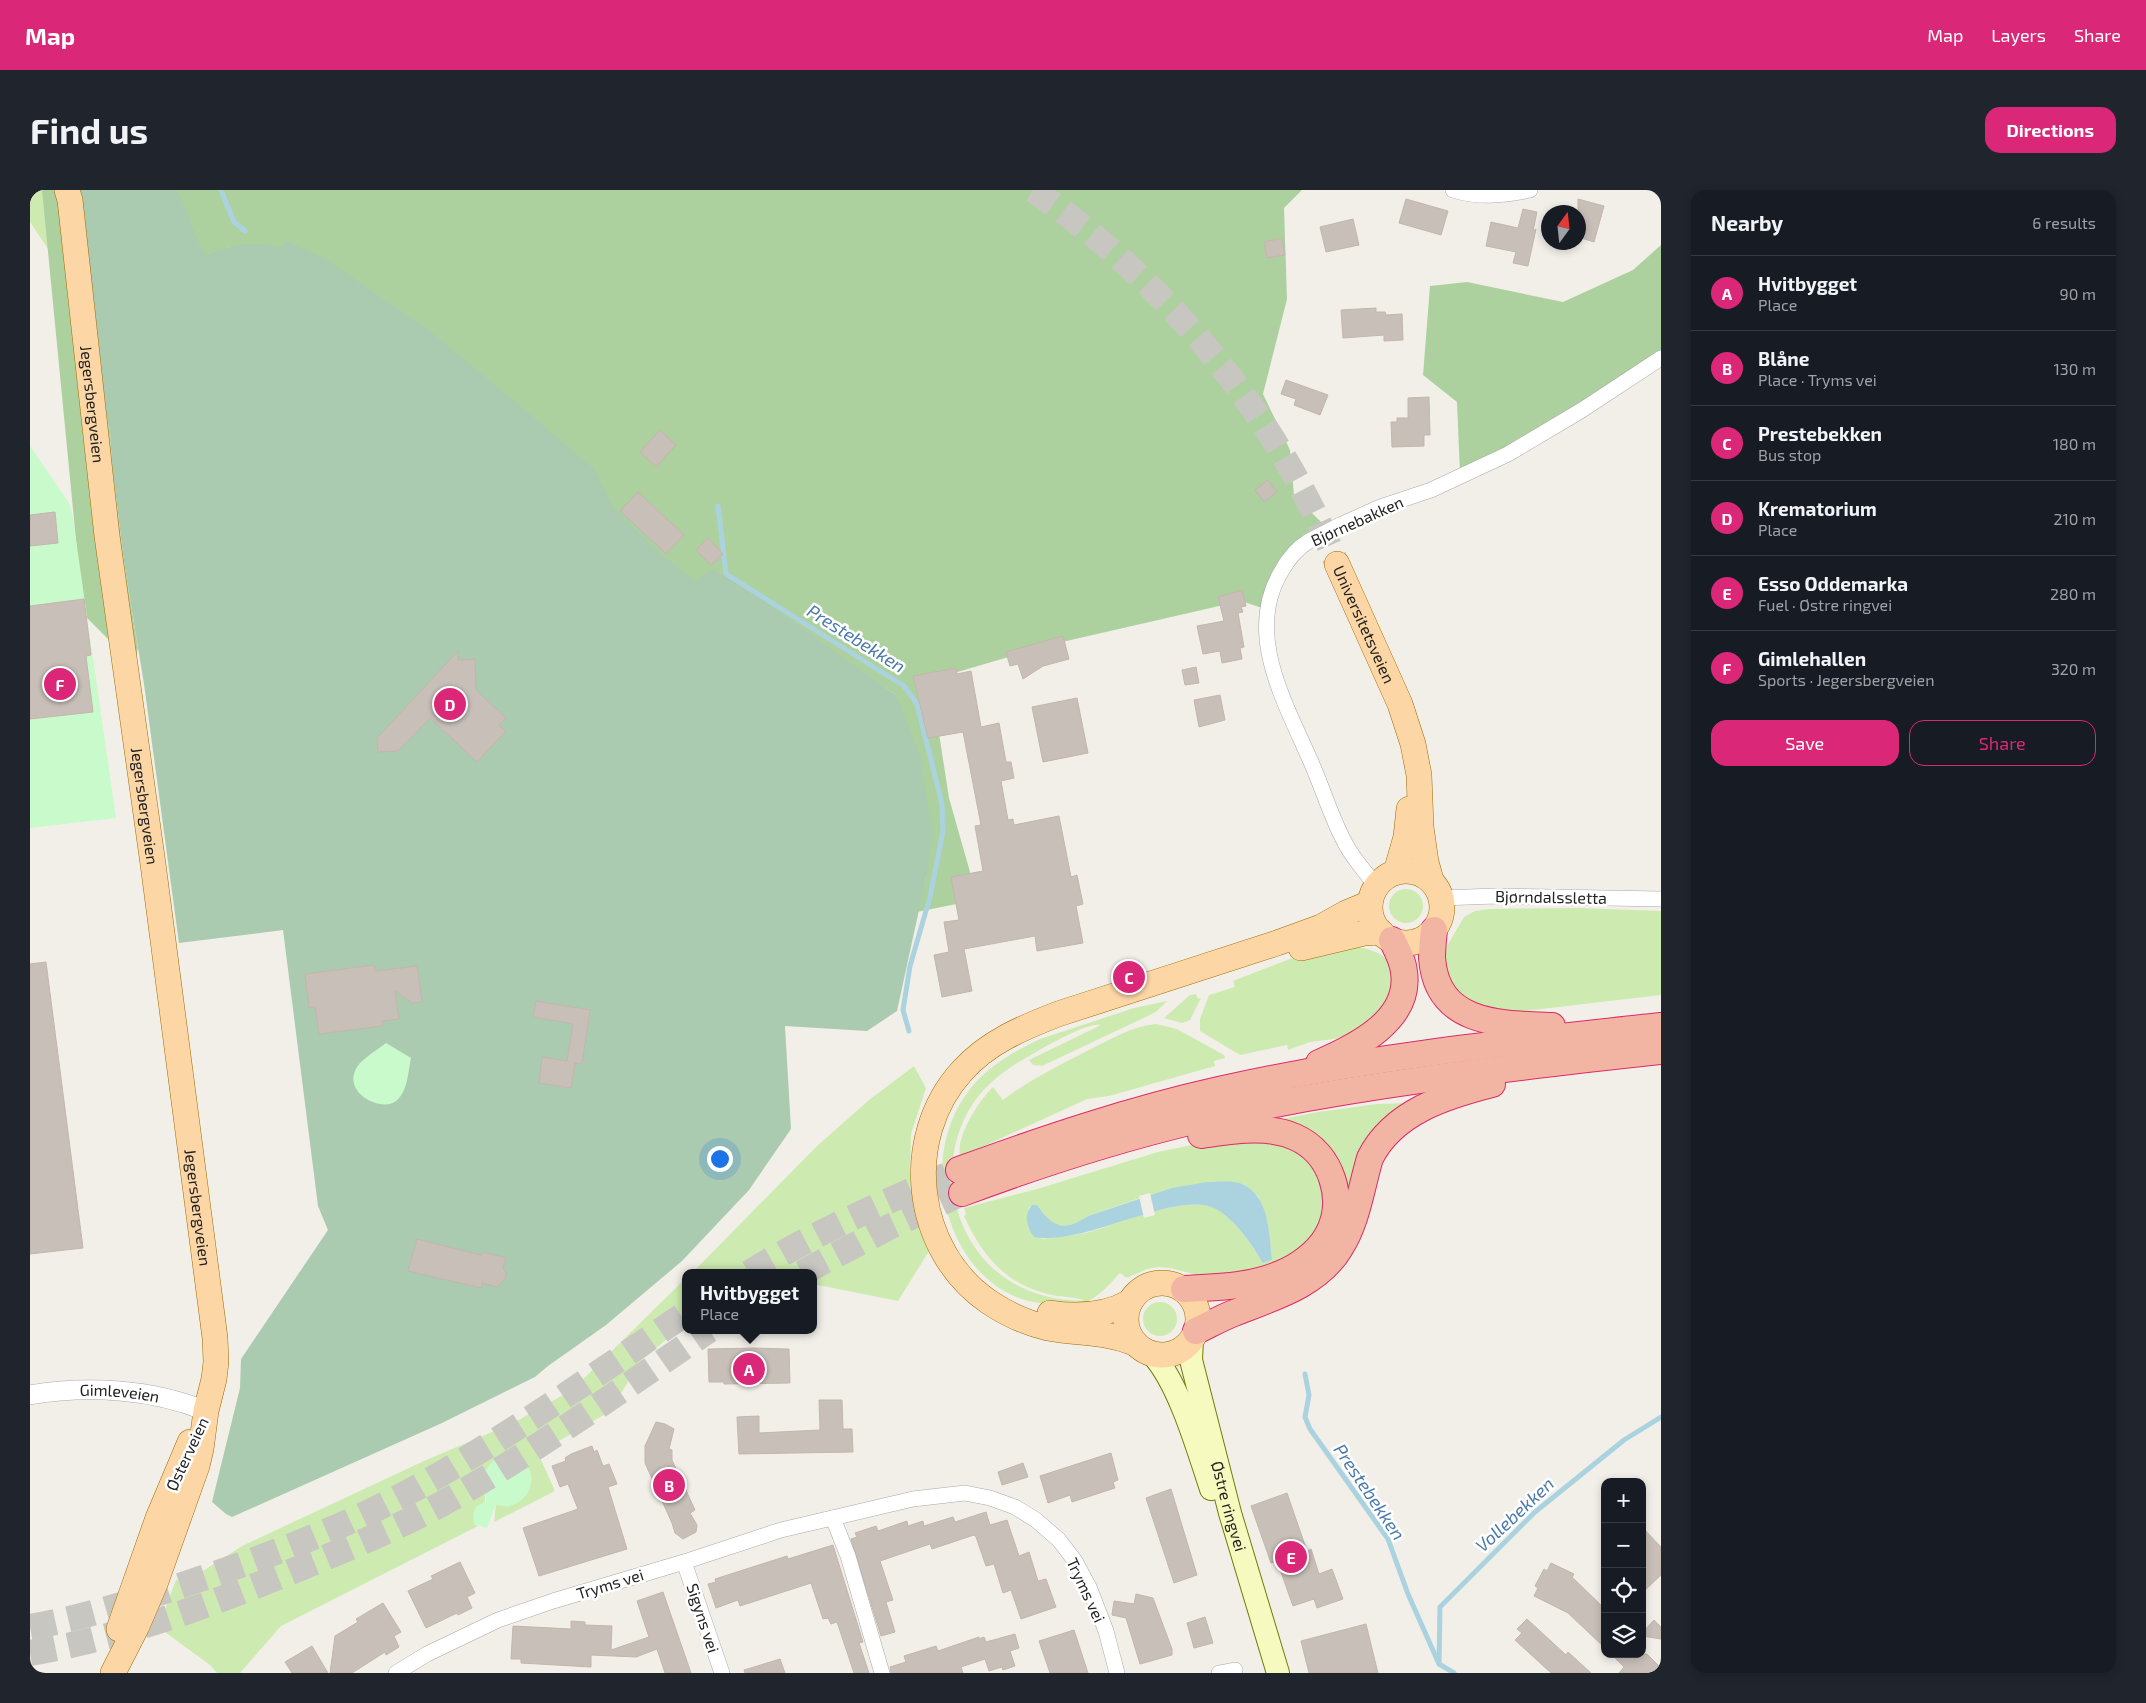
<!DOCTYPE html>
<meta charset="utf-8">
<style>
body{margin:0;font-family:"Exo 2",sans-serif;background:#20242c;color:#f1f3f6}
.controls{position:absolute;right:15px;bottom:15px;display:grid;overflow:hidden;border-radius:10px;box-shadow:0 2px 8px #0003}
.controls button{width:45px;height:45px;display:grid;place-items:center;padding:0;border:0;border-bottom:1px solid #363941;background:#171b24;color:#f1f3f6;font:25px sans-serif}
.compass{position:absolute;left:1511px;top:15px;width:45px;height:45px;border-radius:50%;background:#171b24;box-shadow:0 2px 8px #0003;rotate:15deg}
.you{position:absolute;left:689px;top:968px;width:18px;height:18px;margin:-12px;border:4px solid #fff;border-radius:50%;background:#1a73e8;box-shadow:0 0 0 8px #1a73e833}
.badge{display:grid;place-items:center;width:32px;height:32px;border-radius:50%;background:#db2777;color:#fff;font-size:16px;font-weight:700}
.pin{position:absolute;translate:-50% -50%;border:2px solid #fff;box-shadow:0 1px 5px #0006}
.popup{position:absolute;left:652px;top:1079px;width:135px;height:65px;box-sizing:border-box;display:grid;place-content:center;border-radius:10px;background:#171b24;filter:drop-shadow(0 1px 4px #0005);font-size:16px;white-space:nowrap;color:#9ea1a6}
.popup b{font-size:19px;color:#f1f3f6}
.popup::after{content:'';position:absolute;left:50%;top:100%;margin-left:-10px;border:10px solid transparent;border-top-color:#171b24}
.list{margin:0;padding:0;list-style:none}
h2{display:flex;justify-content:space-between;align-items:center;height:65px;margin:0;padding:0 20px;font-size:21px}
h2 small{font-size:16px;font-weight:400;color:#9ea1a6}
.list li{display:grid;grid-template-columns:32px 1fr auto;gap:15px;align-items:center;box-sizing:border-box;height:75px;padding:0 20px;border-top:1px solid #363941}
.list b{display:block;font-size:19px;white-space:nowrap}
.list p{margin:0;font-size:16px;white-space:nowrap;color:#9ea1a6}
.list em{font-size:16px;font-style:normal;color:#9ea1a6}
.actions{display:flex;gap:10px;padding:15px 20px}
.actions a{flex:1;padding:11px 0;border:1px solid #db2777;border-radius:15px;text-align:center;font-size:18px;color:#db2777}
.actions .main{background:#db2777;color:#fff}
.icon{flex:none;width:28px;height:28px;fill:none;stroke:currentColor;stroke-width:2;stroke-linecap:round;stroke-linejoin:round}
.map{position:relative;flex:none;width:1631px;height:1483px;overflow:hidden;border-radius:15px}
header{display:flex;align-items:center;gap:30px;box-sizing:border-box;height:70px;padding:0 25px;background:#db2777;color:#fff}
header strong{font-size:24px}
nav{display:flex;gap:28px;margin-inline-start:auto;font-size:18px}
.intro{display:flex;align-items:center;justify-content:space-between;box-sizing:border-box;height:120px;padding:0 30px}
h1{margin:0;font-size:35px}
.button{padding:12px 22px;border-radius:15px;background:#db2777;color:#fff;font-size:18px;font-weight:700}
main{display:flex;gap:30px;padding:0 30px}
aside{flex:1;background:#171b24;border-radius:15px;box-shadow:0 2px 8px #0003}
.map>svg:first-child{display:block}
</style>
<header>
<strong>Map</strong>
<nav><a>Map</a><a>Layers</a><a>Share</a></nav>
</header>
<div class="intro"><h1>Find us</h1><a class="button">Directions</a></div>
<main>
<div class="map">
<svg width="1631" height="1483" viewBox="0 0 1631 1483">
<rect width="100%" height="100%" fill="#f2efe9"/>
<!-- grass -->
<g fill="#cdebb0" fill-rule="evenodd">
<polygon points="0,0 26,0 26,71 0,32"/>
<circle cx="1376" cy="716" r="17"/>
<polygon points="1548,718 1631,721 1631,805 1468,824 1451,820 1422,798 1414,770 1417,756 1434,727 1445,721 1459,719"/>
<path d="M1321 756C1337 758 1362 763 1363 784 1364 793 1359 806 1358 815L1324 843 1304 849 1280 852 1258 860 1257 855 1210 865 1170 841V829L1179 805 1205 797 1203 791 1270 765Z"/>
<polygon points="1166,804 1168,809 1171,808 1160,830 1152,833 1134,828 1160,805"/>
<path d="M1137 811 1127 821 1120 825 1012 876 1003 875 999 870 1071 835C1061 832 1032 848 1022 853 993 869 963 885 944 912 901 975 924 1068 995 1099 1014 1108 1034 1110 1054 1111 1050 1107 1030 1107 1022 1105 976 1095 953 1067 934 1026L936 1025 934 1018 1007 999 1128 962 1186 950 1260 953 1285 972 1297 1011 1289 1040 1262 1066 1228 1083 1171 1086 1140 1078 1127 1077 1117 1079 1097 1088 1090 1083C1081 1093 1071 1104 1059 1111 1054 1115 1040 1113 1033 1114 929 1122 880 984 935 906 953 879 981 863 1010 849L1104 818ZM1213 994 1228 1006 1237 1030 1242 1070 1233 1073C1220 1054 1206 1029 1185 1018 1155 1004 1087 1035 1055 1043 1041 1046 1027 1047 1013 1049L999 1039 997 1028 999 1017 1007 1016 1017 1029 1026 1035 1037 1036 1049 1032 1058 1026 1113 1007Z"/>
<path d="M1126 834 1147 839 1194 865 1195 868 1184 871 1185 876 1079 906 1057 909 930 967C926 945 948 912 963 897L973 910C999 890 1028 876 1057 861 1079 850 1102 836 1126 834Z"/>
<polygon points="884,876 896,898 881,944 880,985 901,1058 868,1111 783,1094 783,1083 662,1083 787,956 839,910"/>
<polygon points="1379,913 1321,1007 1248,930 1288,922 1347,914"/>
<path d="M655 1089V1134L612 1170 579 1222 508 1263 525 1301 464 1332 466 1315 478 1316 453 1296C458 1314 453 1318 444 1334L448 1336 251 1436 210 1483H187L180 1475 128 1437 146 1390 162 1388 212 1356 394 1271 485 1232 542 1200Z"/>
<circle cx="1130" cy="1129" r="17"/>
</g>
<!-- forest -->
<g fill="#add19e">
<polygon points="12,0 47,0 58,156 80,241 82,275 94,372 108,458 105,470 77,448 33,404 49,381"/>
<polygon points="121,0 1272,0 1254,18 1257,109 1233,204 1260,260 1264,305 1295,336 1246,399 1238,420 1211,411 1019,455 924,483 904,511 919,608 946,703 966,706 887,722 896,688 866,505 795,456 654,393 201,57 178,64 147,68"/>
<polygon points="1631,55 1631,161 1606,182 1430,284 1427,212 1393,185 1400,96 1437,92 1533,112 1603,80"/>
</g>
<!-- cemetery -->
<path fill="#aacbaf" d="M47 0H148L172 60 177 64C198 57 227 48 248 58L257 51 297 70 400 141 494 219 563 278 584 318 629 362 664 391 684 379 692 385 696 384 866 505 891 567 892 582 903 643 896 688 867 821 837 841 755 836 761 939 719 1000 652 1071 576 1135 518 1176 505 1187 412 1233 202 1327 196 1324 182 1312 210 1198 211 1169 298 1040 288 1016 253 740 149 753 114 494 94 372 82 275 80 241 58 156Z"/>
<!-- park -->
<g fill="#c8facc">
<polygon points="0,256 39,313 42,322 86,628 0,638"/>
<path d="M356 853 381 868C378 881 378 902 366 911 353 922 315 905 325 881 329 870 346 861 356 853Z"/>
<path d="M471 1265C514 1265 507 1312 478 1316 475 1317 470 1315 466 1315L457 1338 444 1334C442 1322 444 1314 456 1313 457 1307 454 1302 454 1296 452 1282 460 1272 471 1265Z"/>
</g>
<!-- water -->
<path fill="#aad3df" d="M1177 992C1188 992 1202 990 1212 994 1240 1006 1239 1045 1242 1070L1233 1073C1221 1054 1206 1030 1186 1019 1148 998 1054 1057 1004 1047 997 1037 993 1025 1002 1015H1007C1023 1038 1034 1042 1058 1026L1142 998Z"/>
<!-- pier -->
<polygon fill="#f2efe9" points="1120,1003 1125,1025 1114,1028 1109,1006"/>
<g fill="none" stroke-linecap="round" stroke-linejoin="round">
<!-- stream -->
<g stroke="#aad3df" stroke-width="5">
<polyline points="191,0 204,32 215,41"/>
<polyline points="688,316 696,384 874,496 887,514 912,614 913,641 900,707 880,776 873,820 879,841"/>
<polyline points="1275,1184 1279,1205 1275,1227 1280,1239 1358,1349 1378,1404 1409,1474 1424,1483"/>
<polyline points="1409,1474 1410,1417 1505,1322 1594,1250 1631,1227"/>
</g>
</g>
<!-- building -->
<g fill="#c7bfb8" stroke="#c4b6ab">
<polygon points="1376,9 1418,21 1411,45 1369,33"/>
<polygon points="1548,9 1574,16 1564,52 1548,47"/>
<polygon points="1493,19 1507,22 1503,41 1506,39 1498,76 1483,73 1486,62 1456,56 1461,32 1488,38"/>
<polygon points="1323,29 1329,55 1296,62 1290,37"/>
<polygon points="1252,48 1255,65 1237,68 1234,52"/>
<polygon points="1346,118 1346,122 1355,122 1356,125 1372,124 1373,150 1354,151 1354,145 1313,148 1311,120"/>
<polygon points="1256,190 1298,205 1290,225 1264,215 1266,209 1251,204"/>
<polygon points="1399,207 1400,245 1394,245 1394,256 1362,257 1361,232 1367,232 1367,228 1378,228 1378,208"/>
<polygon points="630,240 646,255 626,277 610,262"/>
<polygon points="1238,290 1247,302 1234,312 1225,300"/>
<polygon points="608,302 654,345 636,364 590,321"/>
<polygon points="25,322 28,353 0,356 0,325"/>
<polygon points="678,348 693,364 681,375 666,360"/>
<polygon points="1212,400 1216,416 1211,417 1213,422 1208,423 1214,457 1210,458 1212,469 1192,473 1190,461 1173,464 1167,436 1194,431 1188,407"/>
<polygon points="54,409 61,465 56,466 63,522 0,529 0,416"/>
<polygon points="1033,446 1039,469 1013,476 993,489 988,474 980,476 976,462"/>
<polygon points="428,461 428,470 445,469 446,500 476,528 469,536 476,541 447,572 400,528 368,561 348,562 347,548"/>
<polygon points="1166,477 1169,493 1155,495 1152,480"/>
<polygon points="926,478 927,484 941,481 951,537 969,533 976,572 981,572 984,588 971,591 978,630 983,629 984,635 1029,626 1041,687 1047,685 1053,714 1046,716 1053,753 1007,761 1005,746 934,759 942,801 912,807 904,765 919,762 914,732 929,730 921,687 953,681 945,636 951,635 933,542 898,548 883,486"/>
<polygon points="1190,505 1195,530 1169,537 1164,510"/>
<polygon points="1047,508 1058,563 1013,572 1002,517"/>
<polygon points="16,772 53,1058 0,1064 0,774"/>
<polygon points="344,775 345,781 387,776 392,812 382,813 365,801 369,829 352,831 352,836 289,844 285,817 279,818 275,784"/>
<polygon points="506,811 560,820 552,874 545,873 541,898 509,893 512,867 537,871 543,834 503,827"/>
<polygon points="387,1049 451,1065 453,1062 476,1068 473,1078 476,1083 475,1089 467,1097 452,1093 451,1098 378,1081"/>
<polygon points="725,1158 759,1159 760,1193 694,1194 694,1192 679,1192 678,1159"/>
<polygon points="789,1210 812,1210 813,1239 822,1239 823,1262 709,1264 707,1227 729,1226 729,1243 790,1240"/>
<polygon points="626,1232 635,1234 644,1239 639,1259 642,1260 642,1270 665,1320 660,1323 667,1335 666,1342 653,1349 645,1343 642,1333 615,1273 615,1256"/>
<polygon points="562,1256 564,1262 567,1260 573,1276 579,1274 587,1294 578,1297 597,1359 509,1386 493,1338 548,1319 538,1294 530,1297 522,1276 536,1271 535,1268 541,1264"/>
<polygon points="1081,1263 1088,1290 1083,1292 1085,1298 1042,1312 1040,1305 1018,1313 1010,1286"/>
<polygon points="993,1273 998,1287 972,1295 968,1282"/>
<polygon points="1141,1299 1167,1385 1144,1393 1116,1308"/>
<polygon points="1257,1303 1277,1361 1281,1359 1289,1384 1302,1379 1313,1409 1287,1418 1284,1409 1263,1416 1247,1371 1241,1373 1221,1316"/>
<polygon points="956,1322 960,1335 977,1330 989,1366 999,1362 1008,1391 1016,1389 1026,1417 991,1429 981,1400 973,1403 964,1374 956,1376 946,1347 944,1345 902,1359 900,1354 850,1371 863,1410 856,1412 865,1442 851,1446 821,1349 827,1347 825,1343 846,1336 848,1341 877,1331 878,1336 893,1331 894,1336 923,1327 925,1332"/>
<polygon points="1612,1337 1631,1357 1631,1385 1612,1403"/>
<polygon points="803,1355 833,1452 829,1453 839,1483 824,1483 807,1432 801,1434 798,1428 793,1429 781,1393 710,1416 708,1410 686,1418 678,1394 686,1392 685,1389 757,1366 758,1369"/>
<polygon points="430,1372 445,1403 437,1407 442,1418 428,1425 427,1423 396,1438 378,1401 403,1389 401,1386"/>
<polygon points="1521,1373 1544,1384 1542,1387 1575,1419 1575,1458 1538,1423 1504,1406 1508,1398 1505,1396 1514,1379 1517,1381"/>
<polygon points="633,1402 661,1483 635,1483 627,1459 606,1467 561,1465 561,1477 491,1473 491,1469 481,1469 483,1436 541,1439 541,1431 555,1432 555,1435 582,1436 581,1460 619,1447 607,1411"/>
<polygon points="1106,1404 1123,1408 1142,1459 1142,1465 1110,1474 1096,1428 1082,1425 1084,1411 1104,1414"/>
<polygon points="353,1413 371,1442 364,1446 369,1457 356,1465 355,1462 322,1483 300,1483 305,1446 328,1432 326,1429"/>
<polygon points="1175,1427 1183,1453 1164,1458 1157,1433"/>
<polygon points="1497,1429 1536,1465 1538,1462 1561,1483 1521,1483 1485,1450 1492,1443 1487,1439"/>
<polygon points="1624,1430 1631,1437 1631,1449 1612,1446 1612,1443"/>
<polygon points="1336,1434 1348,1483 1279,1483 1271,1451"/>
<polygon points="1044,1440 1058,1483 1020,1483 1009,1451"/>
<polygon points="985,1444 989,1458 980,1461 985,1476 973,1480 972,1477 959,1481 955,1469 931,1477 933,1483 861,1483 860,1477 876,1472 874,1466 906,1456 908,1461 949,1447 949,1449 954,1447 956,1452"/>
<polygon points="282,1456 298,1483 262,1483 255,1472"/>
<polygon points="1581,1464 1617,1464 1631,1478 1631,1483 1589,1483 1594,1477"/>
<polygon points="750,1469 755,1483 715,1483 714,1480"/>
</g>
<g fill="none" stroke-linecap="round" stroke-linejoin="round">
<!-- primary-tunnel -->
<path stroke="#c8c6c1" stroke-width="25" stroke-dasharray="25 12" stroke-linecap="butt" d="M1003 0C1136 91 1247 224 1307 374"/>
<!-- trunk-tunnel -->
<g stroke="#c8c6c1" stroke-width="26" stroke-dasharray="26 13" stroke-linecap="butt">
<path d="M719 1083C786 1042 857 1011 929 980"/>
<polyline points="772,1083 861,1036 932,1003"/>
<path d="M0 1437C57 1427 112 1409 167 1390 248 1363 328 1332 402 1289 490 1239 572 1180 655 1124"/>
<path d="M0 1463C90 1448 174 1417 258 1383 317 1359 376 1335 431 1303 517 1253 597 1196 679 1140"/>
</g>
<defs>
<g id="minor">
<path d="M1423 0C1448 8 1474 6 1500 0"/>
<polyline points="1310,335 1350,317 1401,300 1478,264 1552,220 1631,168"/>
<path d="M1279 351C1267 358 1257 371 1251 382 1214 444 1256 514 1281 572 1293 599 1301 627 1315 653 1323 669 1336 682 1346 696"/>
<polyline points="1412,708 1465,706 1631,709"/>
<polyline points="803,1328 818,1366 852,1483"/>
<polyline points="654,1372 692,1483"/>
<polyline points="366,1483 397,1464 468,1430 523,1411 654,1372 751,1340 883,1309 935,1303 960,1308 985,1317 1006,1330 1029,1350 1045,1371 1059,1397 1076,1441 1087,1483"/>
<polyline points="1189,1483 1205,1480"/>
</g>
<g id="tertiary">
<path id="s1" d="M0 1205C58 1195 122 1199 176 1221"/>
</g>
<g id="secondary">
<path id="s2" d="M1162 1149 1161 1170 1200 1323 1248 1483"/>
<path d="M1122 1164C1149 1193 1168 1260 1181 1299"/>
</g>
<g id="primary">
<path id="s3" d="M37 0 40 10 77 346 123 674 185 1148 186 1172 184 1189 176 1221 171 1259 167 1276 125 1394 107 1436 83 1483"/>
<path id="s4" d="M1307 374 1370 514 1383 554 1389 585 1391 637 1396 672 1401 690"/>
<circle cx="1376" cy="717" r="36"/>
<polyline points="1366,682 1376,647 1379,619"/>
<polyline points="1271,758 1334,743 1351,742"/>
<circle cx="1132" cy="1129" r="36"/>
<path d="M1020 1123C1047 1127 1075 1126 1100 1112"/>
<path d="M1106 1154C1078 1141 1048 1144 1018 1138 996 1133 977 1124 959 1112 884 1061 871 948 932 881 958 852 992 838 1028 824L1247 753 1291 737 1316 723 1340 713"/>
<polyline points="89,1439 128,1328 160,1252"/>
</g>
<g id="trunk">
<path d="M1404 740C1403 749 1402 759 1402 768 1407 835 1470 834 1522 836"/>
<path d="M1289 873C1326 857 1381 830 1374 782 1373 771 1367 760 1362 750"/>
<path d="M929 980C1014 949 1100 920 1189 900 1334 867 1483 852 1631 836"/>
<path d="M932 1003C1007 975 1084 950 1163 931 1317 896 1474 878 1631 861"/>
<path d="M1154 1099C1187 1097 1219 1097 1250 1084 1268 1077 1287 1063 1297 1046 1317 1011 1302 963 1265 947 1236 934 1201 941 1171 945"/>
<path d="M1166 1141C1179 1135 1191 1128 1204 1123 1242 1108 1288 1095 1310 1058 1327 1032 1331 998 1340 968 1363 922 1415 906 1462 894"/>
</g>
</defs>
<!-- minor casing -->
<use href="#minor" stroke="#a9a9a9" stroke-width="16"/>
<!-- tertiary casing -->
<use href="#tertiary" stroke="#a9a9a9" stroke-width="20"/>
<!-- secondary casing -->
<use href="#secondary" stroke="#707d05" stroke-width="24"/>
<!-- primary casing -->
<use href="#primary" stroke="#a06b00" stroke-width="26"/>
<!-- trunk casing -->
<use href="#trunk" stroke="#dc2a67" stroke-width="28"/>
<!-- minor -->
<use href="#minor" stroke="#fff" stroke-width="15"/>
<!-- tertiary -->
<use href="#tertiary" stroke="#fff" stroke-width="19"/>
<!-- secondary -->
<use href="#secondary" stroke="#f7fabf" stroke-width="22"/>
<!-- primary -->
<use href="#primary" stroke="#fcd6a4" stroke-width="25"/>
<!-- trunk -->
<use href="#trunk" stroke="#f2b4a3" stroke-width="26"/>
<defs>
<polyline id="minor-bridge" points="1279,351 1310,335"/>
</defs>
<!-- minor-bridge casing -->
<use href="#minor-bridge" stroke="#a9a9a9" stroke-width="16" stroke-linecap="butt"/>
<!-- minor-bridge -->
<use href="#minor-bridge" stroke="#fff" stroke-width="15"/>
</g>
<g text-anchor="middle" stroke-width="5" stroke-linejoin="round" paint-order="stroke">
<!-- street labels -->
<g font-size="16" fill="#222" stroke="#fff">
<text dy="6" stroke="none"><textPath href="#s3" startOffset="216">Jegersbergveien</textPath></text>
<text transform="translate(1327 331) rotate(-24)" y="6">Bjørnebakken</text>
<text dy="6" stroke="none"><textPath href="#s4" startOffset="66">Universitetsveien</textPath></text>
<text dy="6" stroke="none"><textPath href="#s3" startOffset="621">Jegersbergveien</textPath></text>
<text transform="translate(1521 707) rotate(1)" y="6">Bjørndalssletta</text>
<text dy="6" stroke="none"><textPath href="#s3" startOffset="1026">Jegersbergveien</textPath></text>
<text dy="6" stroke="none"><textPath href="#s1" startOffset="90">Gimleveien</textPath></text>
<text transform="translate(157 1264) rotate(-65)" y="6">Østerveien</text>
<text dy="6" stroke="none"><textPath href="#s2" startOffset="172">Østre ringvei</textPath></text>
<text transform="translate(580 1394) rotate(-17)" y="6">Tryms vei</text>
<text transform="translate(1056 1400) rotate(65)" y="6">Tryms vei</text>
<text transform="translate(673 1428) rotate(72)" y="6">Sigyns vei</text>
</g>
<!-- water labels -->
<g font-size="18" font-style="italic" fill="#4a7aab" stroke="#fff">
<text transform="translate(826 449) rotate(32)" y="6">Prestebekken</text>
<text transform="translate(1339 1302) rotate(56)" y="6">Prestebekken</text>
<text transform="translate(1485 1325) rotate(-43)" y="6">Vollebekken</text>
</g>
</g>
</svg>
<div class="controls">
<button>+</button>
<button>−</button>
<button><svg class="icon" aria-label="locate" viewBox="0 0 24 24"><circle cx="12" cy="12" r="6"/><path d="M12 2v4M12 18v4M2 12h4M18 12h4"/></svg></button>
<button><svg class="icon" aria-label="layers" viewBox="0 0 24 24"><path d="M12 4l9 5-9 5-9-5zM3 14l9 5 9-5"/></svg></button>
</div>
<svg class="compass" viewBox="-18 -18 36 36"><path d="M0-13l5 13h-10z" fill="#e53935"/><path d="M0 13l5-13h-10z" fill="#9ea1a6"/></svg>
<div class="you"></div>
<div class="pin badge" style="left:719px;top:1179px">A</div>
<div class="popup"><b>Hvitbygget</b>Place</div>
<div class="pin badge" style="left:639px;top:1295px">B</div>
<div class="pin badge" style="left:1099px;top:787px">C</div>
<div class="pin badge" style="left:420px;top:514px">D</div>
<div class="pin badge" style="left:1261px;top:1367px">E</div>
<div class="pin badge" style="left:30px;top:494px">F</div>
</div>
<aside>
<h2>Nearby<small>6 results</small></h2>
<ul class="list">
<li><span class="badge">A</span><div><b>Hvitbygget</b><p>Place</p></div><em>90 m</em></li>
<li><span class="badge">B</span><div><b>Blåne</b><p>Place · Tryms vei</p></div><em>130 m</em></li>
<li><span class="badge">C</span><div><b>Prestebekken</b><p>Bus stop</p></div><em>180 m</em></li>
<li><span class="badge">D</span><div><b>Krematorium</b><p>Place</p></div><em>210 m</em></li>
<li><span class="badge">E</span><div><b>Esso Oddemarka</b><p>Fuel · Østre ringvei</p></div><em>280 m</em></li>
<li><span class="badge">F</span><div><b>Gimlehallen</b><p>Sports · Jegersbergveien</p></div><em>320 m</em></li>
</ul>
<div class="actions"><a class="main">Save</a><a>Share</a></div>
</aside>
</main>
